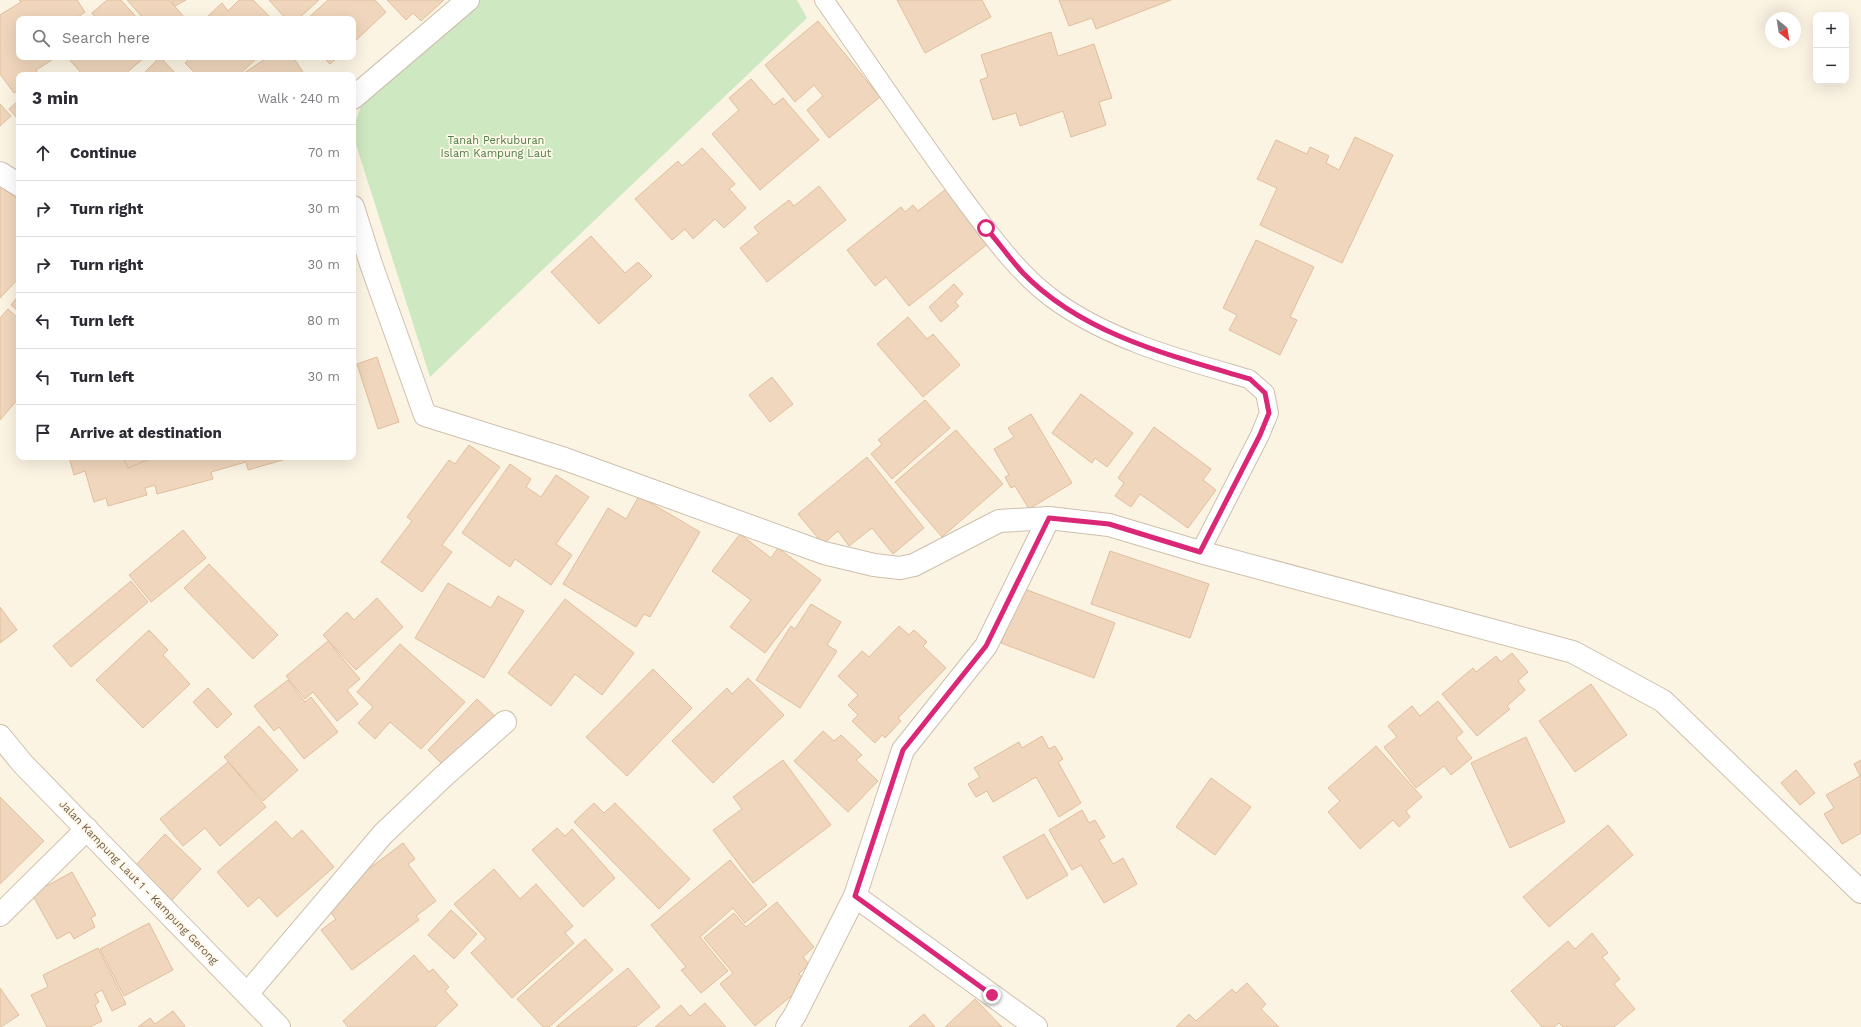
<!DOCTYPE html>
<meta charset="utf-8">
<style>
body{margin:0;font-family:"Work Sans",sans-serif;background:#f7f7f7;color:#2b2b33}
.controls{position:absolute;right:12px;top:12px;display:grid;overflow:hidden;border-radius:8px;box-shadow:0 4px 16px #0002}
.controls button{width:36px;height:36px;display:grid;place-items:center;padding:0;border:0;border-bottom:1px solid #e1e1e2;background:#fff;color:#2b2b33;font:20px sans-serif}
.compass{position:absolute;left:1765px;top:12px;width:36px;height:36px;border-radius:50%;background:#fff;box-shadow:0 4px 16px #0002;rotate:150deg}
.stop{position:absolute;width:12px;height:12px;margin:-9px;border:3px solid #db2777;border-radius:50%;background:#fff}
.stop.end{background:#db2777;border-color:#fff;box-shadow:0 1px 4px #0008}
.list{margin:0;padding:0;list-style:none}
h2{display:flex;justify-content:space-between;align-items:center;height:52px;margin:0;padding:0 16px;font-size:17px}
h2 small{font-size:13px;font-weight:400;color:#7c7c81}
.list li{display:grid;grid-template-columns:26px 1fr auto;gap:12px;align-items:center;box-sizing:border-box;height:56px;padding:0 16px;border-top:1px solid #e1e1e2}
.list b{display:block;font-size:15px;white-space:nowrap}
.list em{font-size:13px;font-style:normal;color:#7c7c81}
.icon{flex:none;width:22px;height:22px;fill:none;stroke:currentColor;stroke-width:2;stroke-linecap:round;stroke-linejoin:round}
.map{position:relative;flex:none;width:1861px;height:1027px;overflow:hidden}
.search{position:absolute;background:#fff;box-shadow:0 4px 16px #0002;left:16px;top:16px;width:340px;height:44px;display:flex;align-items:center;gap:10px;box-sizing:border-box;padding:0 14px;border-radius:8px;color:#7c7c81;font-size:15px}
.panel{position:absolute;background:#fff;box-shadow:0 4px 16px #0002;left:16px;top:72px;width:340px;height:388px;border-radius:8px}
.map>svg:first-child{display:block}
</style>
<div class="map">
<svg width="1861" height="1027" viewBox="0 0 1861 1027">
<rect width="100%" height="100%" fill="#fbf4e3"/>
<!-- green -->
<polygon fill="#cee8c2" points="478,0 797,0 807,18 430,377 353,135 353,128 362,104"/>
<!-- building -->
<g fill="#efd6bc" stroke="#e1be9d">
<polygon points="19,0 77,0 85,12 75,19 19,19 19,57 55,58 36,70 39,75 19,75 19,90 14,93 0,74 0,15 21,2"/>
<polygon points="107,0 121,0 138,19 96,19 92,13"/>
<polygon points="127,0 169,0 186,19 144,19"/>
<polygon points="171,0 186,0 175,6"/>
<polygon points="239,0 253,0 272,19 205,19 222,3 228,11"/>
<polygon points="269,0 319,0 298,19 286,19"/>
<polygon points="328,0 375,0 386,12 353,43 353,19 307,19"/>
<polygon points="387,0 444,0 421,21 413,13 406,20"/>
<polygon points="897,0 982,0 991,17 925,53"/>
<polygon points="1059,0 1171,0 1096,29 1092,18 1069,26"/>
<polygon points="818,21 880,97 829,138 807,110 823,96 814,85 795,102 765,65"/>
<polygon points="1051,32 1058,56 1094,44 1112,98 1099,102 1106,125 1071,137 1063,111 1020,126 1016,113 993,120 980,80 988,77 981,55"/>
<polygon points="67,57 145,57 124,75 83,75"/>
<polygon points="160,57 177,75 142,75"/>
<polygon points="191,57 258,57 239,75 197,75 185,63"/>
<polygon points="268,57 293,57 305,75 241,75"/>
<polygon points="323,57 338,57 330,64"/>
<polygon points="751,79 774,105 783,98 819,140 760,190 712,134 739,110 729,98"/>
<polygon points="19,100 19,120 9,109"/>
<polygon points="0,104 11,116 0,126"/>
<polygon points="1355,137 1393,155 1342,263 1260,225 1277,188 1257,179 1276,140 1307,154 1310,147 1329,156 1326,163 1339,170"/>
<polygon points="702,148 735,184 729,189 746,208 724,228 715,219 693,239 685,229 672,240 635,199 678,161 682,166"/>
<polygon points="3,186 19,201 19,278 0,298 0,189"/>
<polygon points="819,186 846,220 767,282 740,248 759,233 754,227 789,200 794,206"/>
<polygon points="946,189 989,243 909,306 886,277 875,286 847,250 901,207 905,212 913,205 918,211"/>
<polygon points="591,236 625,273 638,262 652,276 599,324 551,272"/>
<polygon points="1256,240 1314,267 1290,317 1297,320 1280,355 1229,330 1237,315 1223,308"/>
<polygon points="954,284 963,294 955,302 959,306 941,322 929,307"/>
<polygon points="19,295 19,312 11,305"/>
<polygon points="8,309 19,319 19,398 0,420 0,318"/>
<polygon points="908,317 927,339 933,334 960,365 923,397 877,344"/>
<polygon points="377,357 399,422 378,429 357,364"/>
<polygon points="772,377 793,404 770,422 749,395"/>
<polygon points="1081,394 1133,433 1107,467 1095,458 1092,463 1052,433"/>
<polygon points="925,400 950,428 892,479 871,454 882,444 878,440"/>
<polygon points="1031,414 1072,483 1029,509 1015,486 1011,488 1005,477 1009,475 994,449 1014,437 1008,428"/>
<polygon points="1154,427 1211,469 1203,480 1216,490 1188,528 1140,494 1131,507 1115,496 1124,483 1118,478"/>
<polygon points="956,430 1003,484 942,537 895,482"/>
<polygon points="469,445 500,467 442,545 452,552 422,592 381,562 412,521 407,517 449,460 455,464"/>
<polygon points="69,457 293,457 248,470 246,462 211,472 213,479 157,494 155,485 145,488 147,495 108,506 106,498 94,502 85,471 74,475"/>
<polygon points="123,457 151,457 152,458 128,468"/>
<polygon points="867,457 924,528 893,554 872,528 849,546 838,531 823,544 798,514"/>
<polygon points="510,464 531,479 526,487 541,497 556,475 589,497 556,544 572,555 551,585 515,559 510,567 462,533"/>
<polygon points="639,496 700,532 650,617 644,614 636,627 563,584 608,508 626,519"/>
<polygon points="183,530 206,558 151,602 129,575"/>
<polygon points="740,534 771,558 778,548 821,580 765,653 730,627 751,600 712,571"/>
<polygon points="1110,551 1209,584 1190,638 1091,604"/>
<polygon points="209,564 278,635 253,659 184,588"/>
<polygon points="131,581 148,602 71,667 53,646"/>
<polygon points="448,583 491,608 498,596 524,611 484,678 415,638"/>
<polygon points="1022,588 1115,623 1094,678 1001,643"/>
<polygon points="377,598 403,627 356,670 323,635 347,612 354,620"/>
<polygon points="565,599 634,653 602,695 575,674 551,706 508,673"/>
<polygon points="811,604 841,622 827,645 837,651 800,708 756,680 791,626 795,629"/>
<polygon points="0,607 17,630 0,643"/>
<polygon points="899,626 909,635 914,630 927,642 923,646 946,668 898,718 901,721 885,738 882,735 875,743 852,721 858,715 848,705 858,695 838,676 862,651 869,657"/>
<polygon points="149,630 168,650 163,655 190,684 143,728 96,680"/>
<polygon points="328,641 360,679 347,690 358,704 337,721 313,692 305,699 286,676"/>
<polygon points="400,644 465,702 421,749 390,722 375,739 358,723 373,707 357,692"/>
<polygon points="1512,653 1528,672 1518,681 1525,690 1507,706 1510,709 1477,736 1442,694 1473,668 1476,672 1496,656 1501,662"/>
<polygon points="653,669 692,708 627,776 586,737"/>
<polygon points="748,678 784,715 713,783 672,741 727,688 732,694"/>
<polygon points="288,680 305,702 311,697 338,732 304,759 279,727 274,731 254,706"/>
<polygon points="1591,684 1627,735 1575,772 1539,721"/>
<polygon points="208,688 232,714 217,728 193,702"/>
<polygon points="477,699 495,716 445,767 428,750"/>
<polygon points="1438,701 1463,732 1456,738 1472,758 1451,775 1444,766 1416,788 1384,747 1397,737 1388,726 1412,706 1420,716"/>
<polygon points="259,726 298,770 263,801 224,757"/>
<polygon points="823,731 834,741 841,735 862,755 856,760 878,781 848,812 794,761"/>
<polygon points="1042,736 1049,749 1055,746 1063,759 1058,762 1081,803 1059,817 1036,777 993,802 987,791 976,797 968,784 980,777 974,768 1019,742 1022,748"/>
<polygon points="1526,737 1565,822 1510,848 1471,763"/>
<polygon points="1376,746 1422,797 1406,811 1410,817 1399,827 1393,820 1360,849 1328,812 1340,801 1328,788"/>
<polygon points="783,760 831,825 753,883 713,830 742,809 733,797"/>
<polygon points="1861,760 1861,833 1842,844 1824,814 1834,808 1826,795 1860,776 1854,764"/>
<polygon points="228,762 266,807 220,846 205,828 183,846 160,819"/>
<polygon points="1796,770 1815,793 1800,805 1781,783"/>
<polygon points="1211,778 1251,807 1215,855 1176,827"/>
<polygon points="0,797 44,841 0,884"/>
<polygon points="594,803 604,813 615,803 690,879 659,909 574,822"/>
<polygon points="1082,810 1089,823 1095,820 1105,837 1099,840 1113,864 1123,858 1137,884 1104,903 1081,865 1072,870 1049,830"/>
<polygon points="276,821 292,839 302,830 334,867 277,917 259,897 248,907 217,872"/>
<polygon points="1608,825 1633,855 1549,927 1523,897"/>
<polygon points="557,828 565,836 572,829 615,878 583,907 532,850"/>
<polygon points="165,834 201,869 172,900 135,866"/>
<polygon points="1044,834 1068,875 1027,899 1003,857"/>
<polygon points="403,843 415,859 408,864 436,901 416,916 419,920 352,970 321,930 336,919 326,907 353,887 350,883"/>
<polygon points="730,860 767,905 745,923 733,908 700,937 728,971 701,993 681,970 686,967 651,925"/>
<polygon points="494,869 520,899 536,884 573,926 565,933 574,943 512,998 471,953 486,939 454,904"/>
<polygon points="72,872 96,915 91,918 95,927 74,939 70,932 57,939 32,894"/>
<polygon points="777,902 814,947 803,957 809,964 799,974 807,983 755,1026 720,984 733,973 704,938 734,913 746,927"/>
<polygon points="451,910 477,934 454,959 428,935"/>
<polygon points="149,923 173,970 124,996 100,949"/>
<polygon points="1592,933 1608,953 1602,957 1620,979 1614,984 1635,1009 1614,1027 1563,1027 1559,1023 1554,1027 1542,1027 1511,991 1568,941 1575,949"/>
<polygon points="585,939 613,970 549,1027 543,1027 517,999"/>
<polygon points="98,948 126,1004 112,1011 102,990 95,994 99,1002 95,1005 102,1021 90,1027 47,1027 31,995 48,987 43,975"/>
<polygon points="414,955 429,972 433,969 449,987 445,991 458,1005 435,1027 348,1027 343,1021"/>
<polygon points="628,968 660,1007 636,1027 556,1027"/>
<polygon points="1247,983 1266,1004 1261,1009 1279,1027 1176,1027 1189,1014 1196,1021 1232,989 1236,993"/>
<polygon points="0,988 19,1015 1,1027 0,1027"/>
<polygon points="975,999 1002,1027 945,1027"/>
<polygon points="705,1003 726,1027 655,1027 681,1005 690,1016"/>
<polygon points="173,1011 185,1026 183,1027 138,1027 150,1018 155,1024"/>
<polygon points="924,1014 935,1027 909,1027"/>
</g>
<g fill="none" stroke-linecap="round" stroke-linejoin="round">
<defs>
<path id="service" d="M824 0C871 67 917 136 966 202 993 238 1020 276 1057 302 1114 342 1184 360 1249 379L1265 393 1269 413 1260 435 1200 552"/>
<g id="minor">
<polyline points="353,98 468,0"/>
<polyline points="0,173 19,185"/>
<polyline points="353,207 371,264 425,415 565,459 824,553 874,565 900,568 914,565 999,521 1049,518 1109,525 1200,552 1573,652 1663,701 1861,892"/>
<polyline points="0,736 23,764 279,1027"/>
<polyline points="855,896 1036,1027"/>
<polyline points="0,915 87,829"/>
<polyline points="247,994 383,834 445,775 505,722"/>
<polyline points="787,1027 795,1015 855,896 903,750 986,646 1049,518"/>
</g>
</defs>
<!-- service casing -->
<use href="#service" stroke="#cebfad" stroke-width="20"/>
<!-- minor casing -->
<use href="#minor" stroke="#cebfad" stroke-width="24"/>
<!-- service -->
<use href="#service" stroke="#fff" stroke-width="18"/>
<!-- minor -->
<use href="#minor" stroke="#fff" stroke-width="22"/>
</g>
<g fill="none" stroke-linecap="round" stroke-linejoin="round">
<!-- route -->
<path stroke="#db2777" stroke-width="5" d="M986 228C999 243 1010 259 1023 273 1082 334 1171 356 1250 379L1265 393 1269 413 1260 435 1200 552 1109 524 1049 518 986 646 903 750 855 896 992 995"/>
</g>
<g text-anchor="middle" stroke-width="3.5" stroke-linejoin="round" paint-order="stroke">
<!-- park labels -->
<g font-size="11" fill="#507d45" stroke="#fef8e9">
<text x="496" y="144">Tanah Perkuburan<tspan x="496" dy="13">Islam Kampung Laut</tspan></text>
</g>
<!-- street labels -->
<g font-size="11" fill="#725c4a" stroke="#fef8e9">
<text transform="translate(139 882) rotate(46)" y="4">Jalan Kampung Laut 1 - Kampung Gerong</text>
</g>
</g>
</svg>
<div class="controls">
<button>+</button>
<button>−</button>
</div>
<svg class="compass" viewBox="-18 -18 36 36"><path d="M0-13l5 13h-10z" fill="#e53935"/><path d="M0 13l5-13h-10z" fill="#7c7c81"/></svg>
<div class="stop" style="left:986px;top:228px"></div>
<div class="stop end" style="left:992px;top:995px"></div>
<div class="search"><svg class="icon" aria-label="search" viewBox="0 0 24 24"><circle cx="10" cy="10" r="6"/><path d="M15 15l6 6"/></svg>Search here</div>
<section class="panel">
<h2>3 min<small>Walk · 240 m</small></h2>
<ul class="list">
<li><svg class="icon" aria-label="ahead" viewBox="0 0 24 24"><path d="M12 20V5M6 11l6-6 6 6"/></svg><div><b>Continue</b></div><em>70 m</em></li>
<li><svg class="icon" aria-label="right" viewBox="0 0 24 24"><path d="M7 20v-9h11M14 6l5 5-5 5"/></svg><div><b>Turn right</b></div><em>30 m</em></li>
<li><svg class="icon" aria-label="right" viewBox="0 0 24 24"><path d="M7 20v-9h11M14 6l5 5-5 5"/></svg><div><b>Turn right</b></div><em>30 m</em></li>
<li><svg class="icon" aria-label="left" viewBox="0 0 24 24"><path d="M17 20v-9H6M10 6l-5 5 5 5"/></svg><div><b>Turn left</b></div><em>80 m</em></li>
<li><svg class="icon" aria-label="left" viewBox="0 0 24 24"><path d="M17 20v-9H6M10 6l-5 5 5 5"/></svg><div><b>Turn left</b></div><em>30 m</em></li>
<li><svg class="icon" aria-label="arrive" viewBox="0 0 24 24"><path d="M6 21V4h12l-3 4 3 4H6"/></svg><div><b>Arrive at destination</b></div></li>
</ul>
</section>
</div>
